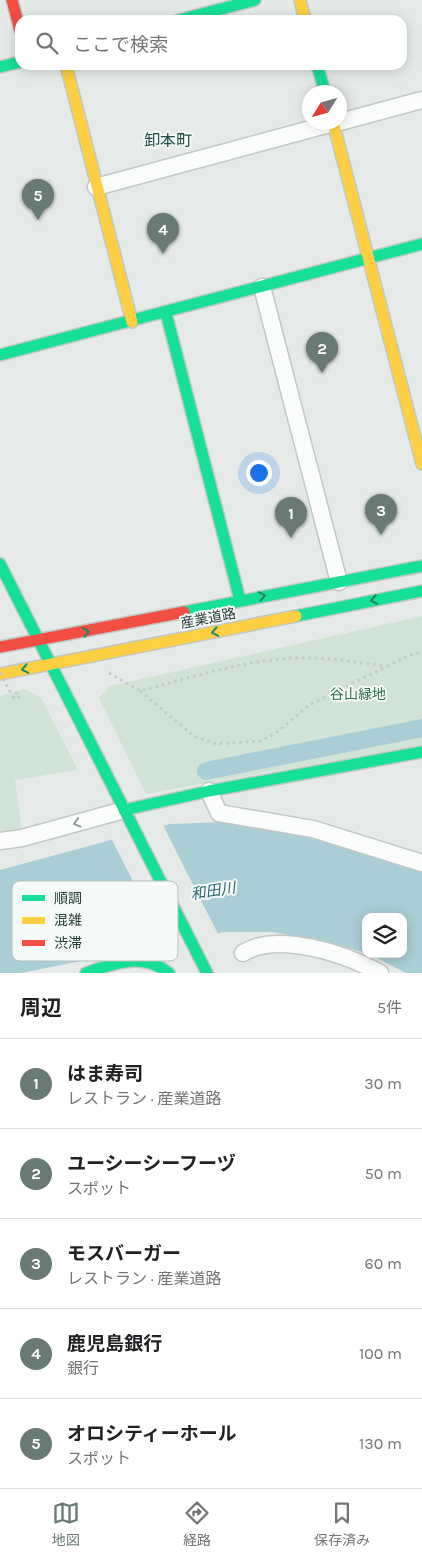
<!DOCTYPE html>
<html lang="ja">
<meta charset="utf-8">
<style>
body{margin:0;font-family:Karla,"Noto Sans JP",sans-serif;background:#f6f6f6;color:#202124}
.controls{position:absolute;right:15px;bottom:15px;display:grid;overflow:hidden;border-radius:10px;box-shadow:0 2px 12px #0003}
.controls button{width:45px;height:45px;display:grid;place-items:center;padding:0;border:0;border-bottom:1px solid #e0e0e0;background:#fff;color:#202124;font:25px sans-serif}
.compass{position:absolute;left:302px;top:85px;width:45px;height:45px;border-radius:50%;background:#fff;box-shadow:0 2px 12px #0003;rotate:233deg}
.you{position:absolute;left:258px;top:472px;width:18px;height:18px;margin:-12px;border:4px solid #fff;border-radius:50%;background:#1a73e8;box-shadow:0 0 0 8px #1a73e833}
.badge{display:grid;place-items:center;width:32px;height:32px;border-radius:50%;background:#697a75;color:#fff;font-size:16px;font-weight:700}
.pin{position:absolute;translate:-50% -41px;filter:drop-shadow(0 1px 2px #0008)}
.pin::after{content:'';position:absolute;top:26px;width:18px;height:15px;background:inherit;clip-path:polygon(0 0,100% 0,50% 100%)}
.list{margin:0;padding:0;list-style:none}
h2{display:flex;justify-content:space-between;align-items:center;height:65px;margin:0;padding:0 20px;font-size:21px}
h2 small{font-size:16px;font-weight:400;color:#757577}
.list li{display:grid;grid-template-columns:32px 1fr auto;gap:15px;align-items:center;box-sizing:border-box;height:90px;padding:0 20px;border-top:1px solid #e0e0e0}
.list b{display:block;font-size:19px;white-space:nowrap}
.list p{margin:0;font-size:16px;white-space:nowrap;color:#757577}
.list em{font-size:16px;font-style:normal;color:#757577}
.icon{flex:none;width:28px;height:28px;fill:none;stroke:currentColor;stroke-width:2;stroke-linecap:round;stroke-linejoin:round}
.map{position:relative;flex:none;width:422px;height:973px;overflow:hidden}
.search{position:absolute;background:#fff;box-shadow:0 2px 12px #0003;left:15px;right:15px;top:15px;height:55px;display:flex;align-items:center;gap:12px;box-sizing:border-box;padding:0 18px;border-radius:15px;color:#757577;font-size:19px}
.sheet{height:515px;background:#fff}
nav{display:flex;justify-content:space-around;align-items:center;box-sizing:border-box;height:70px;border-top:1px solid #e0e0e0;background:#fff;font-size:14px;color:#757577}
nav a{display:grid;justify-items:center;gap:2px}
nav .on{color:#697a75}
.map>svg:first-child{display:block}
</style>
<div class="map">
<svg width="422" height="973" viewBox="0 0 422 973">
<rect width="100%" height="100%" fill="#e6ebe9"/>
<!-- green -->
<g fill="#d1e3d7">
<polygon points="422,616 422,745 146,794 99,698 110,686"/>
<polygon points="24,689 41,698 78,770 15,780 22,831 0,835 0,696"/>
</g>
<!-- water -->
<polygon fill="#aaced5" points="221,822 285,831 413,867 422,872 422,973 406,973 369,954 403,954 403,917 366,917 366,953 324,941 272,932 225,932 21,973 0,973 0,870 170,824"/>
<!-- pier -->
<polygon fill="#e6ebe9" points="162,823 219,936 166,946 111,838"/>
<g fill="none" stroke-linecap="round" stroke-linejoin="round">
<!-- canal -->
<polyline stroke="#aaced5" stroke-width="18" points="206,771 422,728"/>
<defs>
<g id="street">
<polyline points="340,122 422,100"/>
<polyline points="96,187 337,122"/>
<polyline points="262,287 339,582"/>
<polyline points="209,791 219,813 313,829 422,863"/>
<polyline points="0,841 22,838 124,810"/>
<path d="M243 953C278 931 346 954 380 973"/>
</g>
<g id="fast">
<polyline points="179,20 255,0"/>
<polyline points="317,65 325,92"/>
<polyline points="0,67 20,62"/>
<polyline points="166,313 240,600"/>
<polyline points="0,355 422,244"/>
<polyline points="0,564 207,973"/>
<polyline points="184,612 422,566"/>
<polyline points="296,616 422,591"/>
<polyline points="124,810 209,791 422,752"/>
<path d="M86 973C115 963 142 952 169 973"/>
</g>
<g id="slow">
<polyline points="300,0 305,20"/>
<polyline points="66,65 132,322"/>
<polyline points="333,122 422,464"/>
<polyline points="0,674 296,616"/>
</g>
<g id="jam">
<polyline points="12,0 20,30"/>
<polyline points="0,647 184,612"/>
</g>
</defs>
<!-- street casing -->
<use href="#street" stroke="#c3c8c6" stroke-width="19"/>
<!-- fast casing -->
<use href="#fast" stroke="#c2c8c6" stroke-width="14"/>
<!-- slow casing -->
<use href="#slow" stroke="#c2c8c6" stroke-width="14"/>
<!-- jam casing -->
<use href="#jam" stroke="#c2c8c6" stroke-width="14"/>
<!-- path -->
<g stroke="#c2cbc7" stroke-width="3" stroke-dasharray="2.5 4" stroke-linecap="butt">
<path d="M109 673 140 691C186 679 234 663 281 659 315 655 350 661 383 666"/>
<polyline points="140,691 194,736 216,744 261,741 276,733 309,705 410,655 422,652"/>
<polyline points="13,697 16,700 20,696 14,691"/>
</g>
<!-- street -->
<use href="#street" stroke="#fbfcfc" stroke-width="16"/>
<!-- fast -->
<use href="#fast" stroke="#16e098" stroke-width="11"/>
<!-- slow -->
<use href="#slow" stroke="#ffcf43" stroke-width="11"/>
<!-- jam -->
<use href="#jam" stroke="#f24e42" stroke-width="11"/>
<!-- path-bridge -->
<polyline stroke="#c2cbc7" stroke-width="3" stroke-dasharray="2.5 4" stroke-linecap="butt" points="0,673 13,697"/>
</g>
<!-- one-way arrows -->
<defs><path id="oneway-chevron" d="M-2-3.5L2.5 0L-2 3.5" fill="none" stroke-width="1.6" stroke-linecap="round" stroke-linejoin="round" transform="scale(1.25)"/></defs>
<g stroke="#1e8663">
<use href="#oneway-chevron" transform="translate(262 596) rotate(-11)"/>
<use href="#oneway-chevron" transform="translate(374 600) rotate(169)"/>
<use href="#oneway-chevron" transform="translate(86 632) rotate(-11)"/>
<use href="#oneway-chevron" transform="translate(215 632) rotate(169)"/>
<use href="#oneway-chevron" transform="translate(25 669) rotate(169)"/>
</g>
<use stroke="#909c9a" href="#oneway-chevron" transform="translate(77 823) rotate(165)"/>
<g text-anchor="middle" stroke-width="4" stroke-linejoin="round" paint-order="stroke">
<!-- street labels -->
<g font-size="14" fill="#253d37" stroke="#f5f9f7">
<text transform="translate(208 618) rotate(-11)" y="5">産業道路</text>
</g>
<!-- park labels -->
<g font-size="14" fill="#32714c" stroke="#f5f9f7">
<text x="358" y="699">谷山緑地</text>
</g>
<!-- water labels -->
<g font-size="15" font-style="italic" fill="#236575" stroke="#f5f9f7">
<text transform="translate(213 891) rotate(-9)" y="5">和田川</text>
</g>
<!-- quarter labels -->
<g font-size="16" fill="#224e45" stroke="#f5f9f7">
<text x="168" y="146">卸本町</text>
</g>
</g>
<!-- legend -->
<rect x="12" y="881" width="166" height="80" rx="8" fill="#f5f9f7" stroke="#b7c1bd" stroke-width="1"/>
<rect x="22" y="895" width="23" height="6" fill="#16e098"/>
<rect x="22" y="917" width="23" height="7" fill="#ffcf43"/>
<rect x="22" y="940" width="23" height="6" fill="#f24e42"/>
<g font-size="14" fill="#253d37">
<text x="54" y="903">順調</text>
<text x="54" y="925">混雑</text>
<text x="54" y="948">渋滞</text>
</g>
</svg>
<div class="controls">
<button><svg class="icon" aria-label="layers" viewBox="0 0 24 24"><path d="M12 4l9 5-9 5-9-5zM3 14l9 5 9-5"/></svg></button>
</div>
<svg class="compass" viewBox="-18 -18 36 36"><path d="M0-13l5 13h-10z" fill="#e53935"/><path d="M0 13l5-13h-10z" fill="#757577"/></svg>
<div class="you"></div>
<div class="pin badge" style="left:291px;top:538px">1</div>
<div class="pin badge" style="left:322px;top:373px">2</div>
<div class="pin badge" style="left:381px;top:535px">3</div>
<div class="pin badge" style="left:163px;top:254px">4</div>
<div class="pin badge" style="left:38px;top:220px">5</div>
<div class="search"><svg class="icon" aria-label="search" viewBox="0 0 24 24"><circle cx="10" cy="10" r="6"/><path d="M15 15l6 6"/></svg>ここで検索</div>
</div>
<section class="sheet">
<h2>周辺<small>5件</small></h2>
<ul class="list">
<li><span class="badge">1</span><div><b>はま寿司</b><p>レストラン · 産業道路</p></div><em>30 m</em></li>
<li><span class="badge">2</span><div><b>ユーシーシーフーヅ</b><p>スポット</p></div><em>50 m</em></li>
<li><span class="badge">3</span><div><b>モスバーガー</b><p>レストラン · 産業道路</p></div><em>60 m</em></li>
<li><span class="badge">4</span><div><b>鹿児島銀行</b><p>銀行</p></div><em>100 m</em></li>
<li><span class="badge">5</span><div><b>オロシティーホール</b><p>スポット</p></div><em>130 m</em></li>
</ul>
</section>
<nav>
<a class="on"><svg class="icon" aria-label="map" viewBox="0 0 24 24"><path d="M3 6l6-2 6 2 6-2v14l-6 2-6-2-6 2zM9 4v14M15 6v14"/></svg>地図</a>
<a><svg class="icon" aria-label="directions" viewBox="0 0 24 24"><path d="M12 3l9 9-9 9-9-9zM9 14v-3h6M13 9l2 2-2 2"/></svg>経路</a>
<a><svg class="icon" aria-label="saved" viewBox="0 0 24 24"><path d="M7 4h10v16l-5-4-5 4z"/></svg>保存済み</a>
</nav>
